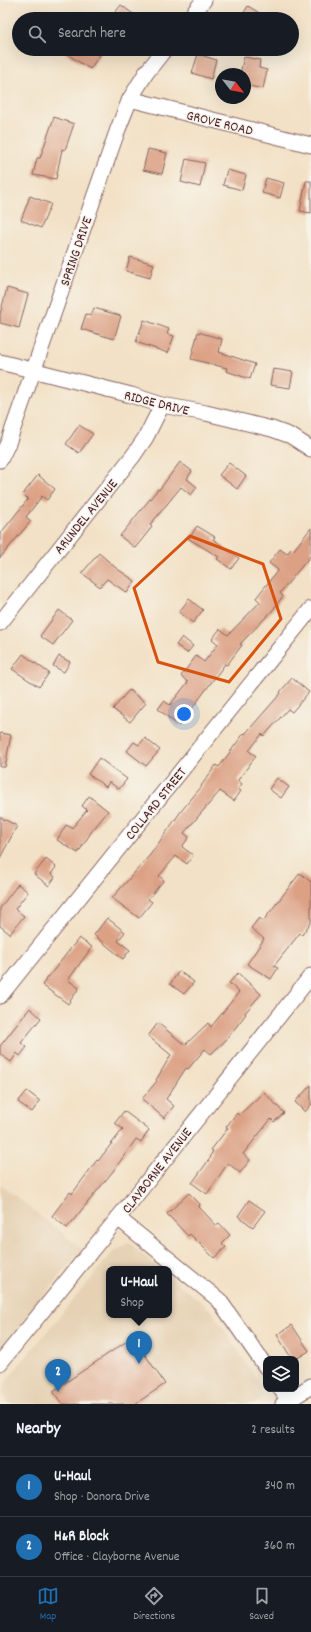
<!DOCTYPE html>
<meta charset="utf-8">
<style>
body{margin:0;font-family:Dekko,sans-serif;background:#20242c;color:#f1f3f6}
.controls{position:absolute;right:12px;bottom:12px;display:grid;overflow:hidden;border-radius:8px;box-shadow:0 4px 16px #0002}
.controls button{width:36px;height:36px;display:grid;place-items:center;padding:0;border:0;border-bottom:1px solid #363941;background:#171b24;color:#f1f3f6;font:20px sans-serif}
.compass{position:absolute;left:215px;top:68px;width:36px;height:36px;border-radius:50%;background:#171b24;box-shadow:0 4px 16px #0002;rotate:121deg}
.you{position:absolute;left:184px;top:714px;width:14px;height:14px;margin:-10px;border:3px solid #fff;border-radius:50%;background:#1a73e8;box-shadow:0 0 0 6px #1a73e833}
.badge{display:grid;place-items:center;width:26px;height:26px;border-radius:50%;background:#1f6fb2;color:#fff;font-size:13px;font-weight:700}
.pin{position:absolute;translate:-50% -33px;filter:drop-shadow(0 1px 2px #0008)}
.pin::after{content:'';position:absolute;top:21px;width:14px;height:12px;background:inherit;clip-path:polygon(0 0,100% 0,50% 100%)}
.popup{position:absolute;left:106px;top:1266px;width:66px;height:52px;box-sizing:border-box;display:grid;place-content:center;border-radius:8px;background:#171b24;filter:drop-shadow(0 1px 3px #0005);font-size:13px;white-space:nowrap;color:#9ea1a6}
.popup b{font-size:15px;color:#f1f3f6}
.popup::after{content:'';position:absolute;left:50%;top:100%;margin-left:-8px;border:8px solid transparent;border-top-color:#171b24}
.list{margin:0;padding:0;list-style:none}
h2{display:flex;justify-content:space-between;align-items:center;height:52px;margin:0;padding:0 16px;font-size:17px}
h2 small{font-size:13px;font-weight:400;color:#9ea1a6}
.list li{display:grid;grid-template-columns:26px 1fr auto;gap:12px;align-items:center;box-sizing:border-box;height:60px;padding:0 16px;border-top:1px solid #363941}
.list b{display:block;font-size:15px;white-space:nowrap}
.list p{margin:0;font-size:13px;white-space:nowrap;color:#9ea1a6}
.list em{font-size:13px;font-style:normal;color:#9ea1a6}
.icon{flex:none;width:22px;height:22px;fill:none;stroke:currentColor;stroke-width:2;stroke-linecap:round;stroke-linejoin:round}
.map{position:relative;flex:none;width:311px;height:1404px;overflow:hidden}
.search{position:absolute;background:#171b24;box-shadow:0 4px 16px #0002;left:12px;right:12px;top:12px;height:44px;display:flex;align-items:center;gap:10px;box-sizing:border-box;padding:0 14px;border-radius:22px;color:#9ea1a6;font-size:15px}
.sheet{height:172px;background:#171b24}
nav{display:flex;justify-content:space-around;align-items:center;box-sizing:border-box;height:56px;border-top:1px solid #363941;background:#171b24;font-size:11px;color:#9ea1a6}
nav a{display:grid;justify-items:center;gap:2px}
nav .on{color:#1f6fb2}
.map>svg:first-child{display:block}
</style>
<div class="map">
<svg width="311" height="1404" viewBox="0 0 311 1404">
<rect width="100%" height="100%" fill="#f7f3e8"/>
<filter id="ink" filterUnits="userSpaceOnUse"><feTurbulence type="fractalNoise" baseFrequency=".025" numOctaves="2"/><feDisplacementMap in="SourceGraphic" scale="8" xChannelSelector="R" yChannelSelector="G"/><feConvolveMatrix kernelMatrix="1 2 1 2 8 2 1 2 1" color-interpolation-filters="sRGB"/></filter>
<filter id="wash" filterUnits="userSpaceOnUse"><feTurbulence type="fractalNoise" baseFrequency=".012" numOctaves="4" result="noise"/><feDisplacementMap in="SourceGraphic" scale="16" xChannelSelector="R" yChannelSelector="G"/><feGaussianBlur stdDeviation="0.9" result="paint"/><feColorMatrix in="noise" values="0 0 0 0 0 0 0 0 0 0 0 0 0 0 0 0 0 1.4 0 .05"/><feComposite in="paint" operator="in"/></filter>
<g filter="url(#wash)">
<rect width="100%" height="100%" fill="#f2e1c6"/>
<!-- built -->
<g fill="#e6d1b4">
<polygon points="0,1184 82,1249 0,1351"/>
<polygon points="129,1243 160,1269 109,1269 109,1315 169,1315 169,1276 211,1310 259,1383 263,1396 257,1404 9,1404 2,1393 7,1380 114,1251"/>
</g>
<g id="blocks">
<!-- building -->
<g fill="#dca185">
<polygon points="121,5 140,19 110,19"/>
<polygon points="248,6 269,19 240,19"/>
<polygon points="59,49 104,49 90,69"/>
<polygon points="198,54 216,60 211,79 192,73"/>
<polygon points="244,57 260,60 259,68 267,70 263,89 245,85 245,74 240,74"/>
<polygon points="54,117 74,124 65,150 62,149 56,179 33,175 37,158 40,158"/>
<polygon points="148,149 167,153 162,174 143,170"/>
<polygon points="186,159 205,163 200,187 181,182"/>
<polygon points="227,170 246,175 242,190 223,185"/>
<polygon points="266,178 284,183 280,198 262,193"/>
<polygon points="306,181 311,181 311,213 300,211"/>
<polygon points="30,196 51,204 41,228 21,220"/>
<polygon points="130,257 154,264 150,278 126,271"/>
<polygon points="7,288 28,294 19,328 0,323 0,314"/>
<polygon points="94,308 121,316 114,339 81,329 86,314 91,316"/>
<polygon points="144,320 169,329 167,334 174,336 168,353 136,342"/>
<polygon points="198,332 222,339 219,352 255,364 250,379 226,371 227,368 191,359"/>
<polygon points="273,369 293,372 290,388 270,385"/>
<polygon points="79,425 93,434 79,453 66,444"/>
<polygon points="180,462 192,471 187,479 197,487 191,495 181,487 150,525 152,527 135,548 120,536 158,489 159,490"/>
<polygon points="229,463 246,476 237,489 219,475"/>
<polygon points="38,475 55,489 47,500 42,496 26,517 31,521 0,558 0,534 28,499 23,494"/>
<polygon points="197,526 215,537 213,539 239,558 231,569 217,559 219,557 189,539"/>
<polygon points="311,528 311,555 280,593 283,596 272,611 240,644 242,645 227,665 225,664 179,726 158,709 164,701 170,705 188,682 181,676 196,656 204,662 218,644 212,639 220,629 228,635 260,602 256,598 278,570 269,563 280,549 287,554 291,549 293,551"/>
<polygon points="99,553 116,568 135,581 127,593 107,579 100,587 82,573"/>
<polygon points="189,599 203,610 193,623 179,612"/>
<polygon points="59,610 72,620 53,645 40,636"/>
<polygon points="182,637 193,646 187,653 176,645"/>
<polygon points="23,654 49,673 39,687 12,669"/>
<polygon points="59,656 70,662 64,672 53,666"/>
<polygon points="292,678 309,692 292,712 288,709 264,736 262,734 249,751 256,756 238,780 242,784 238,789 241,791 234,801 220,791 184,833 189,837 182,847 193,855 187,864 176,856 159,876 164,880 148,899 152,902 139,918 112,898 150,855 182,810 202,786 201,786 216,765 219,767 244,733 245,734 281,693 280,692"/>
<polygon points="129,690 146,703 130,722 113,709"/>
<polygon points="0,733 11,735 5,767 0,767"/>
<polygon points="145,738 160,750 146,766 127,751 134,742 139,745"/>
<polygon points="99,758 127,779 119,789 109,782 106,787 88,774"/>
<polygon points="277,778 289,787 281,798 269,789"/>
<polygon points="89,796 108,811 92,831 78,853 57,840 66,825 72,828 87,810 82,806"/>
<polygon points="0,817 17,826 0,858"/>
<polygon points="46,859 56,867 51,874 55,877 49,886 34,874"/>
<polygon points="300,873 311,882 311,922 302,935 300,933 274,966 278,968 271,979 247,964 264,939 251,928 259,918 263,921"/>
<polygon points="18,884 28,892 15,909 24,916 10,934 0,926 0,908"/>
<polygon points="107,918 125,932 118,941 130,950 123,959 94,935"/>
<polygon points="79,938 92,947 68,980 79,988 68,1004 42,985"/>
<polygon points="179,971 194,982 184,994 170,984"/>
<polygon points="238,973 261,994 245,1013 246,1014 226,1040 211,1054 205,1049 188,1069 186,1068 166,1099 174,1106 164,1118 142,1099 157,1081 156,1080 171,1055 148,1036 158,1023 185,1045 208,1023 211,1027 239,992 229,983"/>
<polygon points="30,1008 41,1018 21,1043 27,1047 20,1056 17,1053 11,1062 0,1054 0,1046"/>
<polygon points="311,1085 311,1105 305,1112 295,1102"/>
<polygon points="27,1091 40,1101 32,1112 18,1102"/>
<polygon points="264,1092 284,1113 274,1122 271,1119 243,1154 250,1160 240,1173 228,1163 207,1194 192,1183 211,1157 210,1156 213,1151 211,1150 228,1128 226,1127 237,1113 239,1115"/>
<polygon points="124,1111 149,1130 141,1142 136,1139 114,1170 67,1228 52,1216 70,1192 72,1194 97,1160 98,1161 123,1129 115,1123"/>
<polygon points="189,1193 200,1204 199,1207 216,1225 219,1223 230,1235 222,1243 226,1247 214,1258 190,1234 188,1236 167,1214"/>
<polygon points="249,1200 265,1211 253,1227 238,1216"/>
<polygon points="292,1325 309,1351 296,1359 292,1359 277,1335"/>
<polygon points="133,1337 165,1384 135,1404 62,1404 53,1391"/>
</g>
</g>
</g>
<g filter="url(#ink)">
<use href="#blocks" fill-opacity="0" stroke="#856361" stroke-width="1"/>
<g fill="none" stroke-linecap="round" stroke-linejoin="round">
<defs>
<g id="minor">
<polyline points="189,19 204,0"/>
<polyline points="130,99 311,145"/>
<polyline points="0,362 131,395 162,405 206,413 272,429 291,436 311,449"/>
<polyline points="0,460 8,443 118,129 130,99 146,73 165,49"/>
<polyline points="0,623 133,456 146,437 162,405"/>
<polyline points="0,996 311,609"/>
<polyline points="118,1218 219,1300 266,1367"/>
<polyline points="0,1363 118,1218 311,976"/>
<polyline points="281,1389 291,1404"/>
<polyline points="283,1404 311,1386"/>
</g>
</defs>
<!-- minor casing -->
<use href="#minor" stroke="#856361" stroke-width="17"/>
<!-- minor -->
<use href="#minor" stroke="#fff" stroke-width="15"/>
</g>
</g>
<!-- marked area -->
<path fill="none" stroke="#d8530f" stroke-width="3" stroke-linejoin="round" d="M190 536 263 564 281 619 229 682 158 662 134 588Z"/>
<g text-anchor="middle" stroke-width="3" stroke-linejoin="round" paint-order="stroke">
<!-- street labels -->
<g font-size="14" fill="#4a1f2b" stroke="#f7f3e8">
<text transform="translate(220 122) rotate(14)" y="5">GROVE ROAD</text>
<text transform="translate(75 251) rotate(-71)" y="5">SPRING DRIVE</text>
<text transform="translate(157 402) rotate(14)" y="5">RIDGE DRIVE</text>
<text transform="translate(85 516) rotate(-51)" y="5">ARUNDEL AVENUE</text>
<text transform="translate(155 803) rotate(-51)" y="5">COLLARD STREET</text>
<text transform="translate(156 1170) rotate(-52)" y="5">CLAYBORNE AVENUE</text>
</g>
</g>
</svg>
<div class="controls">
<button><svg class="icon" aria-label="layers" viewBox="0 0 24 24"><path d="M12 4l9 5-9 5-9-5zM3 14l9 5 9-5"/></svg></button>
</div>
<svg class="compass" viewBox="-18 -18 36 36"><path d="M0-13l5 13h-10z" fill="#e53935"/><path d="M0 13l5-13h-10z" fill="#9ea1a6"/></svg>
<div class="you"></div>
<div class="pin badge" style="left:139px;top:1364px">1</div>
<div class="popup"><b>U-Haul</b>Shop</div>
<div class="pin badge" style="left:58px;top:1392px">2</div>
<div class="search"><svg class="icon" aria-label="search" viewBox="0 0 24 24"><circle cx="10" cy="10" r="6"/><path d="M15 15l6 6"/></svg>Search here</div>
</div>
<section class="sheet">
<h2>Nearby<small>2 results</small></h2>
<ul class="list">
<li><span class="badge">1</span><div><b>U-Haul</b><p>Shop · Donora Drive</p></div><em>340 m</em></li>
<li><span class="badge">2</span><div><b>H&amp;R Block</b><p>Office · Clayborne Avenue</p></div><em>360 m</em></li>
</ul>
</section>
<nav>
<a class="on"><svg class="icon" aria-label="map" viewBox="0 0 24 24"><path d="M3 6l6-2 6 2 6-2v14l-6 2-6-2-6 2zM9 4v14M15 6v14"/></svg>Map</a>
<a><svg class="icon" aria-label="directions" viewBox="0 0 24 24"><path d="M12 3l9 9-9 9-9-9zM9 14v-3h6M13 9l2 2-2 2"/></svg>Directions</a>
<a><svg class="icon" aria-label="saved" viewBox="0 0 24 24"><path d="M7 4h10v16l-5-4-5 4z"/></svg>Saved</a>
</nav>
